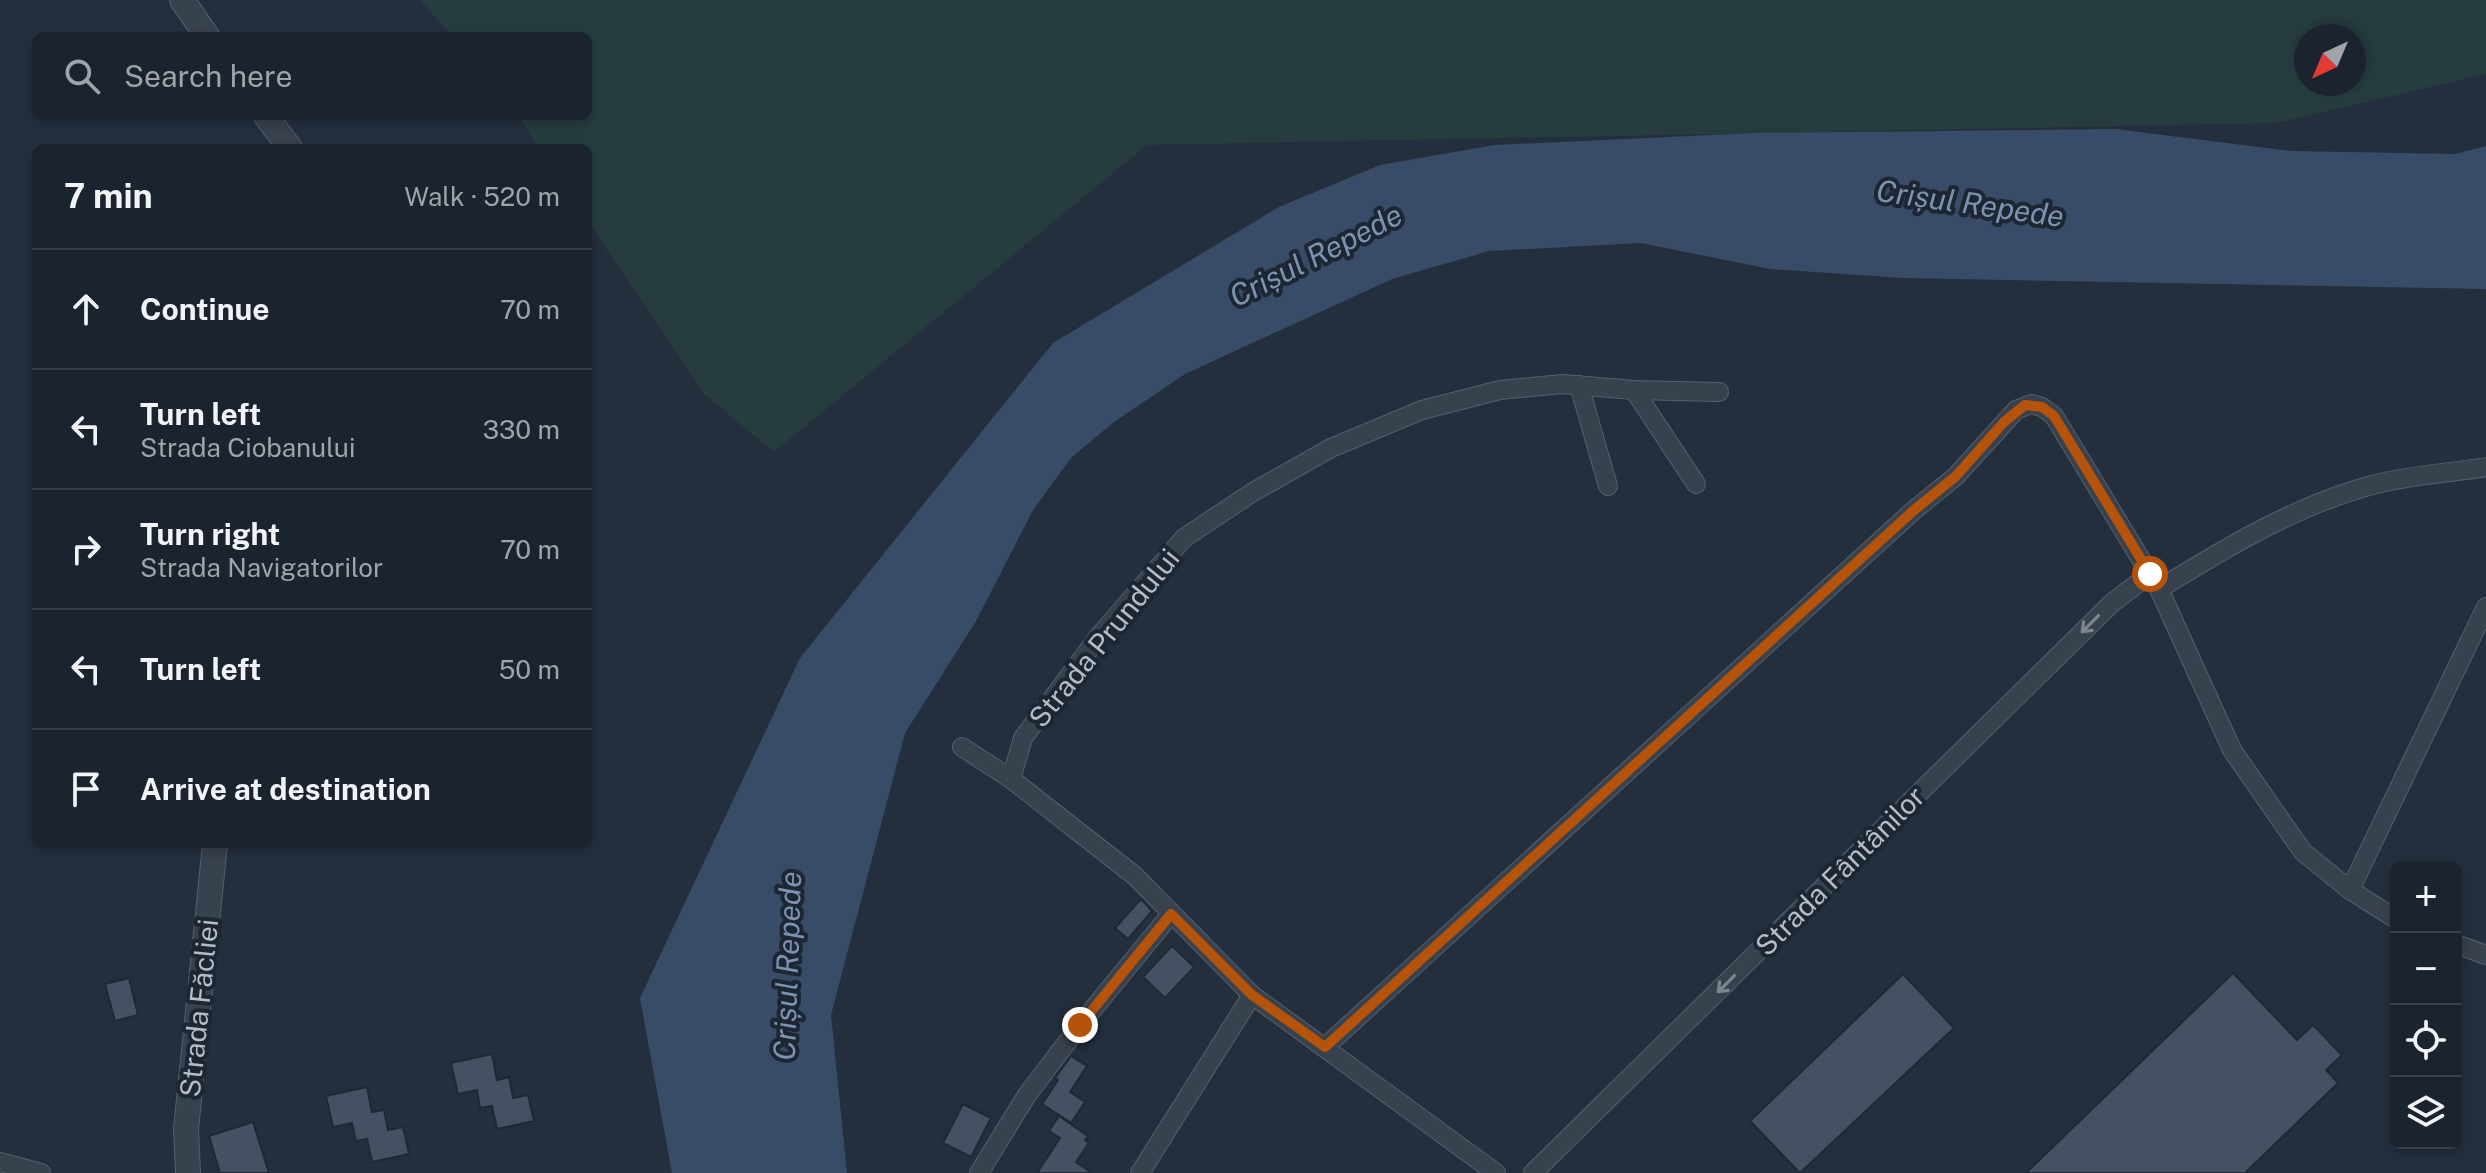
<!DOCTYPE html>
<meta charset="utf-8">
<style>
body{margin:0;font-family:"Public Sans",sans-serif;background:#242b36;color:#f1f3f6}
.controls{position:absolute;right:24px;bottom:24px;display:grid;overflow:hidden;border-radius:12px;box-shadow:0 4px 12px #0003}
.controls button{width:72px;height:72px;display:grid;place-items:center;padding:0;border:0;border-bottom:2px solid #39404a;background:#1b232e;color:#f1f3f6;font:40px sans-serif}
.compass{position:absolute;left:2294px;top:24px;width:72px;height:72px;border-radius:50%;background:#1b232e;box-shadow:0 4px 12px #0003;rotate:224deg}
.stop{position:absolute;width:24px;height:24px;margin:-18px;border:6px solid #b45309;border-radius:50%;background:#fff}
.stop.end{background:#b45309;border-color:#fff;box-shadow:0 2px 8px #0008}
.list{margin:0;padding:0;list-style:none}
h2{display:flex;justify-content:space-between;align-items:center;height:104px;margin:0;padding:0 32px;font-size:34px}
h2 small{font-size:26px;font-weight:400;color:#a0a4aa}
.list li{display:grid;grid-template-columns:52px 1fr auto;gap:24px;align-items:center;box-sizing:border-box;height:120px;padding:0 32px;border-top:2px solid #39404a}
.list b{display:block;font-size:30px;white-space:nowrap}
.list p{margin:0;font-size:26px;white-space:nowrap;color:#a0a4aa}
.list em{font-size:26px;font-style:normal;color:#a0a4aa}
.icon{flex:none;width:44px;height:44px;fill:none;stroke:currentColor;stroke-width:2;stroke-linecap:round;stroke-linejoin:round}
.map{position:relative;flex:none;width:2486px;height:1173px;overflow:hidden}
.search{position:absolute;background:#1b232e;box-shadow:0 4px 12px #0003;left:32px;top:32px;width:560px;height:88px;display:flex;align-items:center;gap:20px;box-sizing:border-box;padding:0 28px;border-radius:12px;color:#a0a4aa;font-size:30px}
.panel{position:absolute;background:#1b232e;box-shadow:0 4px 12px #0003;left:32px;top:144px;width:560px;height:704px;border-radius:12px}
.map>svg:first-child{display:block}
</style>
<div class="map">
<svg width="2486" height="1173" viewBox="0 0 2486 1173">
<rect width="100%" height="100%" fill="#242f3e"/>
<!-- green -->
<path fill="#263c3f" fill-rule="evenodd" d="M420 0H2486V74L2276 123 1147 145 774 452 703 393 588 221V148H539L518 116H588V36H452ZM2306 36H2354V84H2306Z"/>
<!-- water -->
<polygon fill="#394c67" points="2115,129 2290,151 2455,154 2486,146 2486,289 1903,278 1770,269 1641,243 1489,251 1392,279 1185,374 1114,422 1071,458 1033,510 976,621 905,733 831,1015 847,1173 672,1173 640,998 800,658 1053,343 1279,207 1380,165 1495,145 1753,133"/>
<!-- building -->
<g fill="#455162" stroke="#1f2835" stroke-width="2">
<polygon points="1141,899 1152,911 1128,939 1115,928"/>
<polygon points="1172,946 1194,967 1165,998 1143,977"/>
<polygon points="2233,973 2297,1040 2313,1025 2342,1055 2326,1070 2338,1083 2245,1173 2026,1173"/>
<polygon points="1903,974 1954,1028 1800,1173 1750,1121"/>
<polygon points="129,978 138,1015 115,1021 105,984"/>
<polygon points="492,1054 497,1080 509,1077 513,1098 528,1095 534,1121 497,1129 492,1106 480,1108 477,1090 458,1094 451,1063"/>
<polygon points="1071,1056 1087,1066 1070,1092 1085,1102 1071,1123 1042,1104 1058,1080 1055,1078"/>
<polygon points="367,1087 372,1112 384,1110 388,1130 403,1127 409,1154 372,1162 367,1139 356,1141 352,1123 333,1127 326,1096"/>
<polygon points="963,1104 991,1118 971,1157 943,1143"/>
<polygon points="1059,1116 1088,1136 1085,1140 1089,1143 1076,1162 1092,1173 1037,1173 1060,1138 1049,1131"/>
<polygon points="253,1122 269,1173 220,1173 209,1136"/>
</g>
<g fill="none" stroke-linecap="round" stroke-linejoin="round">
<defs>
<g id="minor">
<polyline points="1579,385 1608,486"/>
<polyline points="1634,390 1696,484"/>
<path d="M2159 589C2227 547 2298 504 2376 484 2411 475 2450 473 2486 467"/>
<polyline points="962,747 1011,779 1135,876 1252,995 1496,1173"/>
<polyline points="1011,779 1023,738 1099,636 1184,538 1253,492 1331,448 1422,410 1500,390 1562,384 1634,390 1719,392"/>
<polyline points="2350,890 2486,607"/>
<polyline points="2456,944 2486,955"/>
<polyline points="1325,1047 1913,511 1956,476 2016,410 2031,404 2042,407 2054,416 2159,589 2232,750 2303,852 2350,890 2396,919"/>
<polyline points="0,1162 41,1173"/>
<polyline points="979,1173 1027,1095 1080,1025 1171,914"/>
<polyline points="1140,1173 1252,995"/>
<polyline points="1533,1173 2112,603 2150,574"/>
</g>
<g id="tertiary">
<polyline points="182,0 207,36"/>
<polyline points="266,116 290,148"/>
<polyline points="188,1173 186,1129 215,844"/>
</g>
</defs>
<!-- minor casing -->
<use href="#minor" stroke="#565f6c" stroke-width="20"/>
<!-- tertiary casing -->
<use href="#tertiary" stroke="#565f6c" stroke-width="26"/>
<!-- minor -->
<use href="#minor" stroke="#38414e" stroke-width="18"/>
<!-- tertiary -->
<use href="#tertiary" stroke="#38414e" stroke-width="24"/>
</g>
<!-- one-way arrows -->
<defs><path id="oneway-shaft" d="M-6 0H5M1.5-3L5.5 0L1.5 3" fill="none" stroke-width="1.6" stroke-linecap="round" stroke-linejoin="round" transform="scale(2)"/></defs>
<g stroke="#7c8592">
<use href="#oneway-shaft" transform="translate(2090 624) rotate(135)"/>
<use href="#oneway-shaft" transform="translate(1726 984) rotate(135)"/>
</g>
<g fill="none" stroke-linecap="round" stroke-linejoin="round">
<!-- route -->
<polyline stroke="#b45309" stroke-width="10" points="1080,1025 1171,914 1252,995 1325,1047 1913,511 1956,476 2004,422 2025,405 2042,407 2054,416 2150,574"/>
</g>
<g text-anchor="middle" stroke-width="8" stroke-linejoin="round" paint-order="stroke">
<!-- street labels -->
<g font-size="28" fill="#b4bcc9" stroke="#1d2633">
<text transform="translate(1104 638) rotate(-51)" y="10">Strada Prundului</text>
<text transform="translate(1840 871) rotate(-45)" y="10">Strada Fântânilor</text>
<text transform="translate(199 1008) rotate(-84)" y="10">Strada Făcliei</text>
</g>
<!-- water labels -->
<g font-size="30" font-style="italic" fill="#7c92b1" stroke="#1d2633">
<text transform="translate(1970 204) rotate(8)" y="10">Crișul Repede</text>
<text transform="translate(1316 256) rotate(-27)" y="10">Crișul Repede</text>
<text transform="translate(788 966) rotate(-88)" y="10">Crișul Repede</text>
</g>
</g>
</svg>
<div class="controls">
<button>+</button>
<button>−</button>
<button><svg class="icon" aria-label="locate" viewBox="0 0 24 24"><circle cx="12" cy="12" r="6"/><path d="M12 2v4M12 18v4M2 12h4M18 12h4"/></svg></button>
<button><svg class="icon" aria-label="layers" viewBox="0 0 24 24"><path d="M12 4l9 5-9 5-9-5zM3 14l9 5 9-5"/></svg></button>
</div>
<svg class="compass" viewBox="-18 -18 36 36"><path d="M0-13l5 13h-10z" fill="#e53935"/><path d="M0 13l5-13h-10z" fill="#a0a4aa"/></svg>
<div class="stop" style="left:2150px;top:574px"></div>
<div class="stop end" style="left:1080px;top:1025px"></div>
<div class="search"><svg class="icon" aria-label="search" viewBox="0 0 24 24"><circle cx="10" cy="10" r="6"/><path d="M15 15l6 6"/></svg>Search here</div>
<section class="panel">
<h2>7 min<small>Walk · 520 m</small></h2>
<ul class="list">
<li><svg class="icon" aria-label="ahead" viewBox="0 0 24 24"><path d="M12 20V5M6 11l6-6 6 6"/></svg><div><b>Continue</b></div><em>70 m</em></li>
<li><svg class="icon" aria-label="left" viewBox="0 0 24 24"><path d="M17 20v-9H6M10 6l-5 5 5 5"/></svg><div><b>Turn left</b><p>Strada Ciobanului</p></div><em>330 m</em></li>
<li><svg class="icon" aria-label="right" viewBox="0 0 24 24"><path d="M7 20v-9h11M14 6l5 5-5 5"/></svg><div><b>Turn right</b><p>Strada Navigatorilor</p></div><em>70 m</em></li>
<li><svg class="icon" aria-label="left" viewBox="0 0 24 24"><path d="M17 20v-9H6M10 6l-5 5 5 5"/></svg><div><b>Turn left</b></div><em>50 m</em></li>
<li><svg class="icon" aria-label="arrive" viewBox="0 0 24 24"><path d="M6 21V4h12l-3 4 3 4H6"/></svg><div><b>Arrive at destination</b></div></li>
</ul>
</section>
</div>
